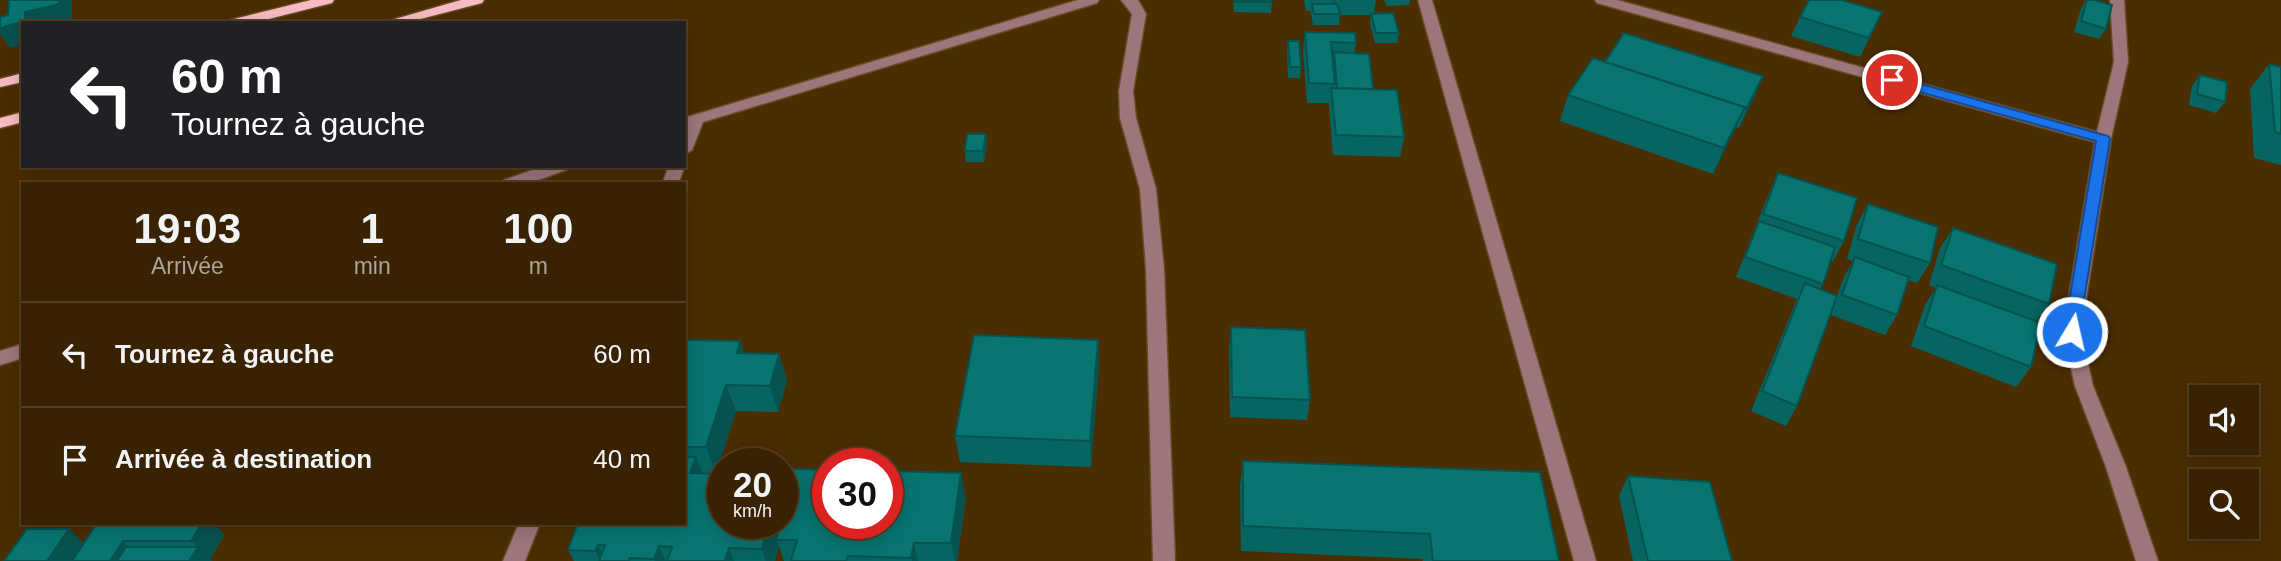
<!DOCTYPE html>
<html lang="fr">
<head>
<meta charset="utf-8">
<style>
  :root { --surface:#382202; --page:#3f2a0c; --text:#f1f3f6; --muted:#aba499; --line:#523f24 }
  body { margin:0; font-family:Helvetica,sans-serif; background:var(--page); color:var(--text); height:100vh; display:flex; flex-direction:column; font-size:26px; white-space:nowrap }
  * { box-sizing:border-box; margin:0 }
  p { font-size:23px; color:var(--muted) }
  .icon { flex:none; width:38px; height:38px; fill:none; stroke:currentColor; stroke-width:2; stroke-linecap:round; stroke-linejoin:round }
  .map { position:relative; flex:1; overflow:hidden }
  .side { position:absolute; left:21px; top:182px; width:665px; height:343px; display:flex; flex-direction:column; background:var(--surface); border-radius:0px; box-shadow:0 4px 18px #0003,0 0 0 2px var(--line) }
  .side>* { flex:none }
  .banner { position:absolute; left:21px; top:21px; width:665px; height:147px; border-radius:0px; box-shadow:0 4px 18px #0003,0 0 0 2px var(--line); background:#202124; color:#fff; overflow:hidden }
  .fabs { position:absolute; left:2189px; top:385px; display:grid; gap:14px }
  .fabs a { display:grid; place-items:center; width:70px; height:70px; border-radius:0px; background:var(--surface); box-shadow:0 4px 18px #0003,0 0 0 2px var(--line); font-size:35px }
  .speed { position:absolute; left:707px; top:448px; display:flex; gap:14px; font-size:35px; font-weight:700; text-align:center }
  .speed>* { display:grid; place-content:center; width:91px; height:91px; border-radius:50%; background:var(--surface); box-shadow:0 4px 18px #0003,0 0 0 2px var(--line); line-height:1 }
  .speed small { font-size:18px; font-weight:400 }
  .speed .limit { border:10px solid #d22; background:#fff; color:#111 }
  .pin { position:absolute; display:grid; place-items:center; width:60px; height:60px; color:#fff; margin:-30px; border:4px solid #fff; border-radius:50%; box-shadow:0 2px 7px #0007 }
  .me { position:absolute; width:77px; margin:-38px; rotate:9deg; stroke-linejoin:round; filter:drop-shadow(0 0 5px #0008) }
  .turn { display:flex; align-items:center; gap:24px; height:147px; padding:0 35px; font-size:32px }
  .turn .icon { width:91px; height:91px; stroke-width:2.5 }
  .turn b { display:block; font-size:49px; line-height:60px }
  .eta { display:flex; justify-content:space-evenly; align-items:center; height:119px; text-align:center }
  .eta b { font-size:42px; font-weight:700; line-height:49px }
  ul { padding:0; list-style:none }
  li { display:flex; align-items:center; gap:21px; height:105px; padding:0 35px; border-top:2px solid var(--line) }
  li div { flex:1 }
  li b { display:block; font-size:26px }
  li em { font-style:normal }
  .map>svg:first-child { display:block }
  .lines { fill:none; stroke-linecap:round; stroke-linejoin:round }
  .minor-casing { stroke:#674b24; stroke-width:3 }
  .major-casing { stroke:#674b24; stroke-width:3 }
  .minor { fill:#9c767b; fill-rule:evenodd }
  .major { fill:#f9bbc3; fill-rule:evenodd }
  .wall { fill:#076561 }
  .shaded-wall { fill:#06524f }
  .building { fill:#087571; stroke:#06524f; stroke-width:2 }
  .route { fill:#1a73e8; stroke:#114b97; stroke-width:2 }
</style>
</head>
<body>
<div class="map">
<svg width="2281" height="561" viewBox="0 0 2281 561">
  <rect width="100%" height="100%" fill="#4b2d02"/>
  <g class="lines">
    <defs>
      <path id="minor" d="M1078,0H1099L1097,3L703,122L692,150L684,155V118Z
        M1121,0H1138L1146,14L1133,91L1136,118L1156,189L1164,269L1175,561H1153L1146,269L1140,189L1120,118L1119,91L1132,14Z
        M1418,0H1432L1596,561H1574Z
        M1595,0H1617L2097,132L2114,62L2110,0H2124L2128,62L2111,139L2081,332L2093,386L2126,467L2158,561H2136L2106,467L2075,386L2063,332L2095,142L1597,3Z
        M684,165L685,166L678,184H662L669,166Z
        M544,166H568L566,170L527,184H502L504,180Z
        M23,344V358L0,365V351Z
        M519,523H540L525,561H503Z"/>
      <path id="major" d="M311,0H334L332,3L253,23H228L230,20Z
        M461,0H484L482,3L405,23H381Z
        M23,73V82L0,87V79Z
        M23,112V122L0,128V118Z"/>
    </defs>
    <use href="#minor" class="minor-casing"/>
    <use href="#major" class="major-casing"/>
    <use href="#minor" class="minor"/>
    <use href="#major" class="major"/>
  </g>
  <path class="wall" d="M1233,0H1272L1271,13L1234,12Z
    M1304,0H1334V4H1335V0H1376L1374,13L1399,33L1397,43H1375L1370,24L1371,15H1340L1339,25H1313L1311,14V11H1306Z
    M1384,0H1410L1409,5L1387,6Z
    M2086,0H2094L2106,29L2099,39L2074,32L2081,9Z
    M1882,12L1860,57L1791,36L1800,17Z
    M1305,32L1356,43L1354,53L1373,89L1404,137L1400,157L1333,155L1329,108V103H1307L1303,51Z
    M1288,41L1301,67L1300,78H1288L1287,51Z
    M1605,62L1763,76L1739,128L1736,127L1713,174L1560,121L1568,95Z
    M2269,64L2281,67V165L2254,158L2250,89Z
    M2200,75L2225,102L2216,113L2189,105L2192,86Z
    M986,134L987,144L984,162H966L965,151Z
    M1778,173L1844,241L1833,261L1830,260L1823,284L1820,289L1837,296L1844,277L1853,261L1847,259L1857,224L1868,204L1930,263L1917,283L1908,280L1897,315L1885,335L1831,315L1797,406L1786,426L1751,411L1797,299L1736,277L1769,193Z
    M1953,228L2049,304L2036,322L2031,367L2016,387L1911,346L1925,305L1936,288L1929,285L1940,248Z
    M1231,327L1310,400L1307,420L1230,417L1229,347Z
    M684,340L744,353L779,354L787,380L778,412L736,411L716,473H702L703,474L782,523V477L788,494L966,498L957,561H784L779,546L775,561H574L568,550L684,523Z
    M1098,340L1099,366L1091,467L960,462L955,436Z
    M1243,461L1559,561H1423V559L1241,551L1240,486Z
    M1628,476L1732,561H1633L1619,496Z
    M53,523H265L264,524L215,525L224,535L210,559L212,561H4L84,543L96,526H56Z"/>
  <path class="shaded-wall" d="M59,0H72V23H23V45L10,48L0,34V28L25,12Z
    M1763,76L1755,96L1739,128L1747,108Z
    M1745,107L1734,132L1713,174L1724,148Z
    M986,134L987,144L984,162L983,151Z
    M1098,340L1099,366L1091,467L1090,441Z
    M740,341L749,367L737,353Z
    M779,354L787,380L778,412L770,386Z
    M726,385L736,411L716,473L706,447Z
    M696,457L706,482L690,473Z
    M961,473L966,498L957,561H955L951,543Z
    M782,477L790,501L776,540L779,546L775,561H766L762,549L769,523H782Z
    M202,523H214L224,535L210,559L212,561H189L198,547L191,541Z
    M69,529L89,548L81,561H47Z
    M123,541L142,560V561H110Z
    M914,543L918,561H912L911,558Z
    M598,545L606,561H601L595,551Z
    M659,546L666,561H655L654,559Z
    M729,548L734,561H725Z"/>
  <path class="building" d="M9,0H59V4L25,12V21L0,28V17L8,15Z
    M1234,0H1272V2H1234Z
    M1809,0H1842L1882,12L1869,38L1800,17Z
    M2087,0H2094L2112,5L2106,29L2081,21Z
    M1312,4H1337L1340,14H1314Z
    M1393,13L1399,33H1376L1371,14Z
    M1305,32L1355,33L1356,43L1331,42L1335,84L1309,83Z
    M1624,33L1763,76L1747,108L1605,62Z
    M1288,41H1299L1301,67H1290Z
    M1334,52L1369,54L1373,89L1337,88Z
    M1593,58L1745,107L1724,148L1568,95Z
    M2269,64L2281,67V134L2275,132Z
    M2200,75L2227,82L2225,102L2197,94Z
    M1331,88L1397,90L1404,137L1336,135Z
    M967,134H986L983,151H965Z
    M1778,173L1857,198L1844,241L1763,214Z
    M1868,204L1938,227L1930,263L1858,239Z
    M1759,221L1835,247L1823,284L1745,257Z
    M1953,228L2057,264L2049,304L1941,265Z
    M1855,257L1909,277L1897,315L1842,295Z
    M1805,283L1837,296L1797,406L1762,391Z
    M1937,285L2041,323L2031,367L1924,326Z
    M1231,327L1305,330L1310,400L1232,397Z
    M974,335L1098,340L1090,441L955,436Z
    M684,340L740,341L737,353L779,354L770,386L726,385L706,447H684Z
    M684,457H696L690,473L723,474V523H769L762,549L729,548L725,561H667L672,547L659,546L654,559L630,558L629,561H599L605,545H598L595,551L568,550L578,523H684Z
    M1243,461L1540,472L1559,561H1433L1430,534L1243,526Z
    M794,469L828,470V523H887V471L961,473L951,543H914L911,558L848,556L846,561H791L797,540H776L781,523H782V517Z
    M1628,476L1710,482L1732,561H1648Z
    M97,523H202L191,541H123L110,561H72Z
    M27,529H69L47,561H4Z
    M126,547H198L189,561H117Z"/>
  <path class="route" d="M1892,76L2108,136L2110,139L2078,337L2072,338L2064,332L2096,141L1887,83L1885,80Z"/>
</svg>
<div class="fabs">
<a><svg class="icon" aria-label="sound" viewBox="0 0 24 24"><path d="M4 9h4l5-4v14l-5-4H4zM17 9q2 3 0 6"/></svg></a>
<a><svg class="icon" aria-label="search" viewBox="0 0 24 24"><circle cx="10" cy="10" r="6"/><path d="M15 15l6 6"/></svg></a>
</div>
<div class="speed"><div>20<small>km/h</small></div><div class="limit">30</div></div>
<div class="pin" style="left:1892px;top:80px;background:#d93025"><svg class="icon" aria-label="arrive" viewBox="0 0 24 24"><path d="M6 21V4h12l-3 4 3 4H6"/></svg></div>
<svg class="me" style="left:2072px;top:332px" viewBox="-20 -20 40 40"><circle r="17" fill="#1a73e8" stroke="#fff" stroke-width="3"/><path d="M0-11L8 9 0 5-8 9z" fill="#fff"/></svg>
<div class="banner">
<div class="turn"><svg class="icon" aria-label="left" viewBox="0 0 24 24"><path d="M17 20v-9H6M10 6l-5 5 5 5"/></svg><div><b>60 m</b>Tournez à gauche</div></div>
</div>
<section class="side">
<div class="eta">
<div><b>19:03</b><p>Arrivée</p></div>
<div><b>1</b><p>min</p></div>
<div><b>100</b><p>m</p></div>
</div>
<ul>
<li><svg class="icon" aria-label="left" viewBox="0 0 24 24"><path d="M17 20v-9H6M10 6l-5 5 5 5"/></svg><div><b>Tournez à gauche</b></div><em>60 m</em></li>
<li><svg class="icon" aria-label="arrive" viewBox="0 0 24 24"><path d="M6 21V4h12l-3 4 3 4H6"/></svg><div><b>Arrivée à destination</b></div><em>40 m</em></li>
</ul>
</section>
</div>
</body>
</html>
